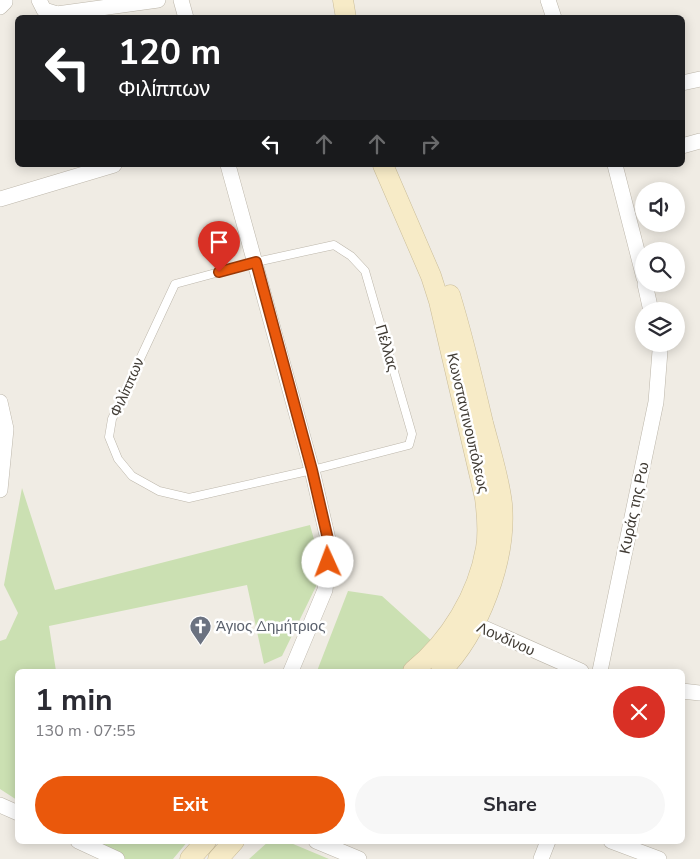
<!DOCTYPE html>
<html lang="en">
<head>
<meta charset="utf-8">
<style>
  :root { --surface:#fff; --page:#f7f7f7; --text:#2b2b33; --muted:#7c7c81; --accent:#ea580c }
  body { margin:0; font-family:"Nunito Sans",sans-serif; background:var(--page); color:var(--text); height:100vh; display:flex; flex-direction:column; font-size:19px; white-space:nowrap }
  * { box-sizing:border-box; margin:0 }
  p { font-size:16px; color:var(--muted) }
  .icon { flex:none; width:28px; height:28px; fill:none; stroke:currentColor; stroke-width:2; stroke-linecap:round; stroke-linejoin:round }
  .map { position:relative; flex:1; overflow:hidden }
  .panel { position:absolute; left:15px; top:669px; width:670px; height:175px; display:flex; flex-direction:column; background:var(--surface); border-radius:8px; box-shadow:0 2px 12px #0003 }
  .panel>* { flex:none }
  .hud { position:absolute; left:15px; top:15px; width:670px; height:152px; border-radius:8px; box-shadow:0 2px 12px #0003; background:#202124; color:#fff; overflow:hidden }
  .tools { position:absolute; left:635px; top:182px; display:grid; gap:10px }
  .tools a { display:grid; place-items:center; width:50px; height:50px; border-radius:50%; background:var(--surface); box-shadow:0 2px 12px #0003; font-size:25px }
  .pin { position:absolute; display:grid; place-items:center; width:42px; height:42px; color:#fff; margin:-51px -21px; border-radius:50% 50% 50% 0; rotate:-45deg; box-shadow:0 0 5px #0007 }
  .pin .icon { rotate:45deg }
  .me { position:absolute; width:55px; margin:-28px; rotate:358deg; stroke-linejoin:round; filter:drop-shadow(0 0 4px #0008) }
  .turn { display:flex; align-items:center; gap:18px; height:105px; padding:0 20px; font-size:22px }
  .turn .icon { width:65px; height:65px; stroke-width:2.5 }
  .turn b { display:block; font-size:35px; line-height:42px }
  .lanes { display:flex; align-items:center; height:48px; padding:0 20px; background:#0003; justify-content:center; gap:25px; direction:ltr }
  .lanes .off { opacity:.35 }
  .round { display:grid; place-items:center; flex:none; width:52px; height:52px; border-radius:26px; background:var(--page) }
  .summary { display:flex; align-items:center; justify-content:space-between; height:85px; padding:0 20px }
  h1 { font-size:30px; font-weight:700; line-height:38px }
  .cta { display:flex; gap:10px; margin-top:auto; padding:10px 20px }
  .cta a { flex:1; height:58px; border-radius:30px; background:var(--accent); color:#fff; font-size:20px; font-weight:700; line-height:58px; text-align:center }
  .cta a+a { background:var(--page); color:var(--text) }
  .map>svg:first-child { display:block }
  .green { fill:#cbe0b2 }
  .lines { fill:none; stroke-linecap:round; stroke-linejoin:round }
  .service-casing { stroke:#bdb7ab; stroke-width:9 }
  .minor-casing { stroke:#bdb7ab; stroke-width:16 }
  .secondary-casing { stroke:#cabd99; stroke-width:21 }
  .service { stroke:#fff; stroke-width:8 }
  .minor { stroke:#fff; stroke-width:15 }
  .secondary { stroke:#f7ebc7; stroke-width:20 }
  .route-casing { stroke:#983908; stroke-width:12 }
  .route { stroke:#ea580c; stroke-width:9 }
  .labels { text-anchor:middle; stroke-width:5; stroke-linejoin:round; paint-order:stroke }
  .street-label { font-size:15px; fill:#413c35; stroke:#fff }
  .worship-label { font-size:15px; fill:#5b616d; stroke:#fff; text-anchor:start }
</style>
</head>
<body>
<div class="map">
<svg width="700" height="859" viewBox="0 0 700 859">
  <rect width="100%" height="100%" fill="#f0ece4"/>
  <path class="green" d="M22,488L55,590L310,525L323,572L282,656L264,664L247,585L49,626L56,671H18L17,800L0,789V641L6,639L18,613L4,585Z
    M348,591L382,596L434,643L402,671H317Z
    M84,841H188L173,859H113Z
    M269,841H286L329,859H249Z"/>
  <g class="lines">
    <defs>
      <path id="service" d="M334,245L351,256L365,271L412,434L409,445L312,470L189,498L159,491L132,476L118,459L109,437L112,419L175,284L256,262Z"/>
      <path id="minor" d="M39,0L44,10L57,14L158,0
        M181,0L186,18
        M548,0L554,18
        M0,7L5,2V0
        M682,83L700,79
        M682,146L700,141
        M228,165L312,470L330,548L325,590L291,671
        M615,165L644,278
        M0,199L114,165
        M645,284L651,311
        M0,402L6,429L0,490
        M466,620L581,671
        M600,671L656,402L660,351L659,344
        M682,691L700,693
        M0,805L18,813
        M78,841L117,859
        M316,841L359,859
        M611,841L659,859
        M541,859L548,841"/>
      <path id="secondary" d="M343,0L346,18
        M383,165L431,276L439,301L485,498C487,514 489,531 486,548C478,595 450,641 413,671
        M441,671C479,633 507,559 502,504C499,477 490,450 483,423C473,380 463,337 450,295
        M190,859L206,841
        M218,859L234,841"/>
    </defs>
    <use href="#service" class="service-casing"/>
    <use href="#minor" class="minor-casing"/>
    <use href="#secondary" class="secondary-casing"/>
    <use href="#service" class="service"/>
    <use href="#minor" class="minor"/>
    <use href="#secondary" class="secondary"/>
  </g>
  <g class="lines">
    <defs>
      <path id="route" d="M219,272L256,262L312,470L330,548L328,562"/>
    </defs>
    <use href="#route" class="route-casing"/>
    <use href="#route" class="route"/>
  </g>
  <defs>
    <symbol id="church-pin" viewBox="-11 -11 22 30"><path d="M0 17L-7.5 6A9.5 9.5 0 1 1 7.5 6Z" fill="#6b7280" stroke="#fff"/><path d="M-1.2-6h2.4v3.5h3.3v2.4h-3.3V6h-2.4V-.1h-3.3v-2.4h3.3Z" fill="#fff"/></symbol>
  </defs>
  <g fill-rule="evenodd">
    <use href="#church-pin" x="188" y="614" width="25" height="34"/>
  </g>
  <g class="labels">
    <g class="street-label">
      <text transform="translate(387 348) rotate(74)" y="5">Πέλλας</text>
      <text transform="translate(127 387) rotate(-66)" y="5">Φιλίππων</text>
      <text transform="translate(468 423) rotate(77)" y="5">Κωνσταντινουπόλεως</text>
      <text transform="translate(634 508) rotate(-78)" y="5">Κυράς της Ρω</text>
      <text transform="translate(506 639) rotate(24)" y="5">Λονδίνου</text>
    </g>
    <g class="worship-label">
      <text x="216" y="631">Άγιος Δημήτριος</text>
    </g>
  </g>
</svg>
<div class="tools">
<a><svg class="icon" aria-label="sound" viewBox="0 0 24 24"><path d="M4 9h4l5-4v14l-5-4H4zM17 9q2 3 0 6"/></svg></a>
<a><svg class="icon" aria-label="search" viewBox="0 0 24 24"><circle cx="10" cy="10" r="6"/><path d="M15 15l6 6"/></svg></a>
<a><svg class="icon" aria-label="layers" viewBox="0 0 24 24"><path d="M12 4l9 5-9 5-9-5zM3 14l9 5 9-5"/></svg></a>
</div>
<div class="pin" style="left:219px;top:272px;background:#d93025"><svg class="icon" aria-label="arrive" viewBox="0 0 24 24"><path d="M6 21V4h12l-3 4 3 4H6"/></svg></div>
<svg class="me" style="left:328px;top:562px" viewBox="-20 -20 40 40"><circle r="19" fill="#fff"/><path d="M0-13L10 11 0 6-10 11z" fill="#ea580c"/></svg>
<div class="hud">
<div class="turn"><svg class="icon" aria-label="left" viewBox="0 0 24 24"><path d="M17 20v-9H6M10 6l-5 5 5 5"/></svg><div><b>120 m</b>Φιλίππων</div></div>
<div class="lanes"><svg class="icon" aria-label="left" viewBox="0 0 24 24"><path d="M17 20v-9H6M10 6l-5 5 5 5"/></svg><svg class="icon off" aria-label="ahead" viewBox="0 0 24 24"><path d="M12 20V5M6 11l6-6 6 6"/></svg><svg class="icon off" aria-label="ahead" viewBox="0 0 24 24"><path d="M12 20V5M6 11l6-6 6 6"/></svg><svg class="icon off" aria-label="right" viewBox="0 0 24 24"><path d="M7 20v-9h11M14 6l5 5-5 5"/></svg></div>
</div>
<section class="panel">
<div class="summary"><div><h1>1 min</h1><p>130 m · 07:55</p></div><a class="round" style="background:#d93025;color:#fff"><svg class="icon" aria-label="close" viewBox="0 0 24 24"><path d="M6 6l12 12M18 6L6 18"/></svg></a></div>
<div class="cta"><a>Exit</a><a>Share</a></div>
</section>
</div>
</body>
</html>
